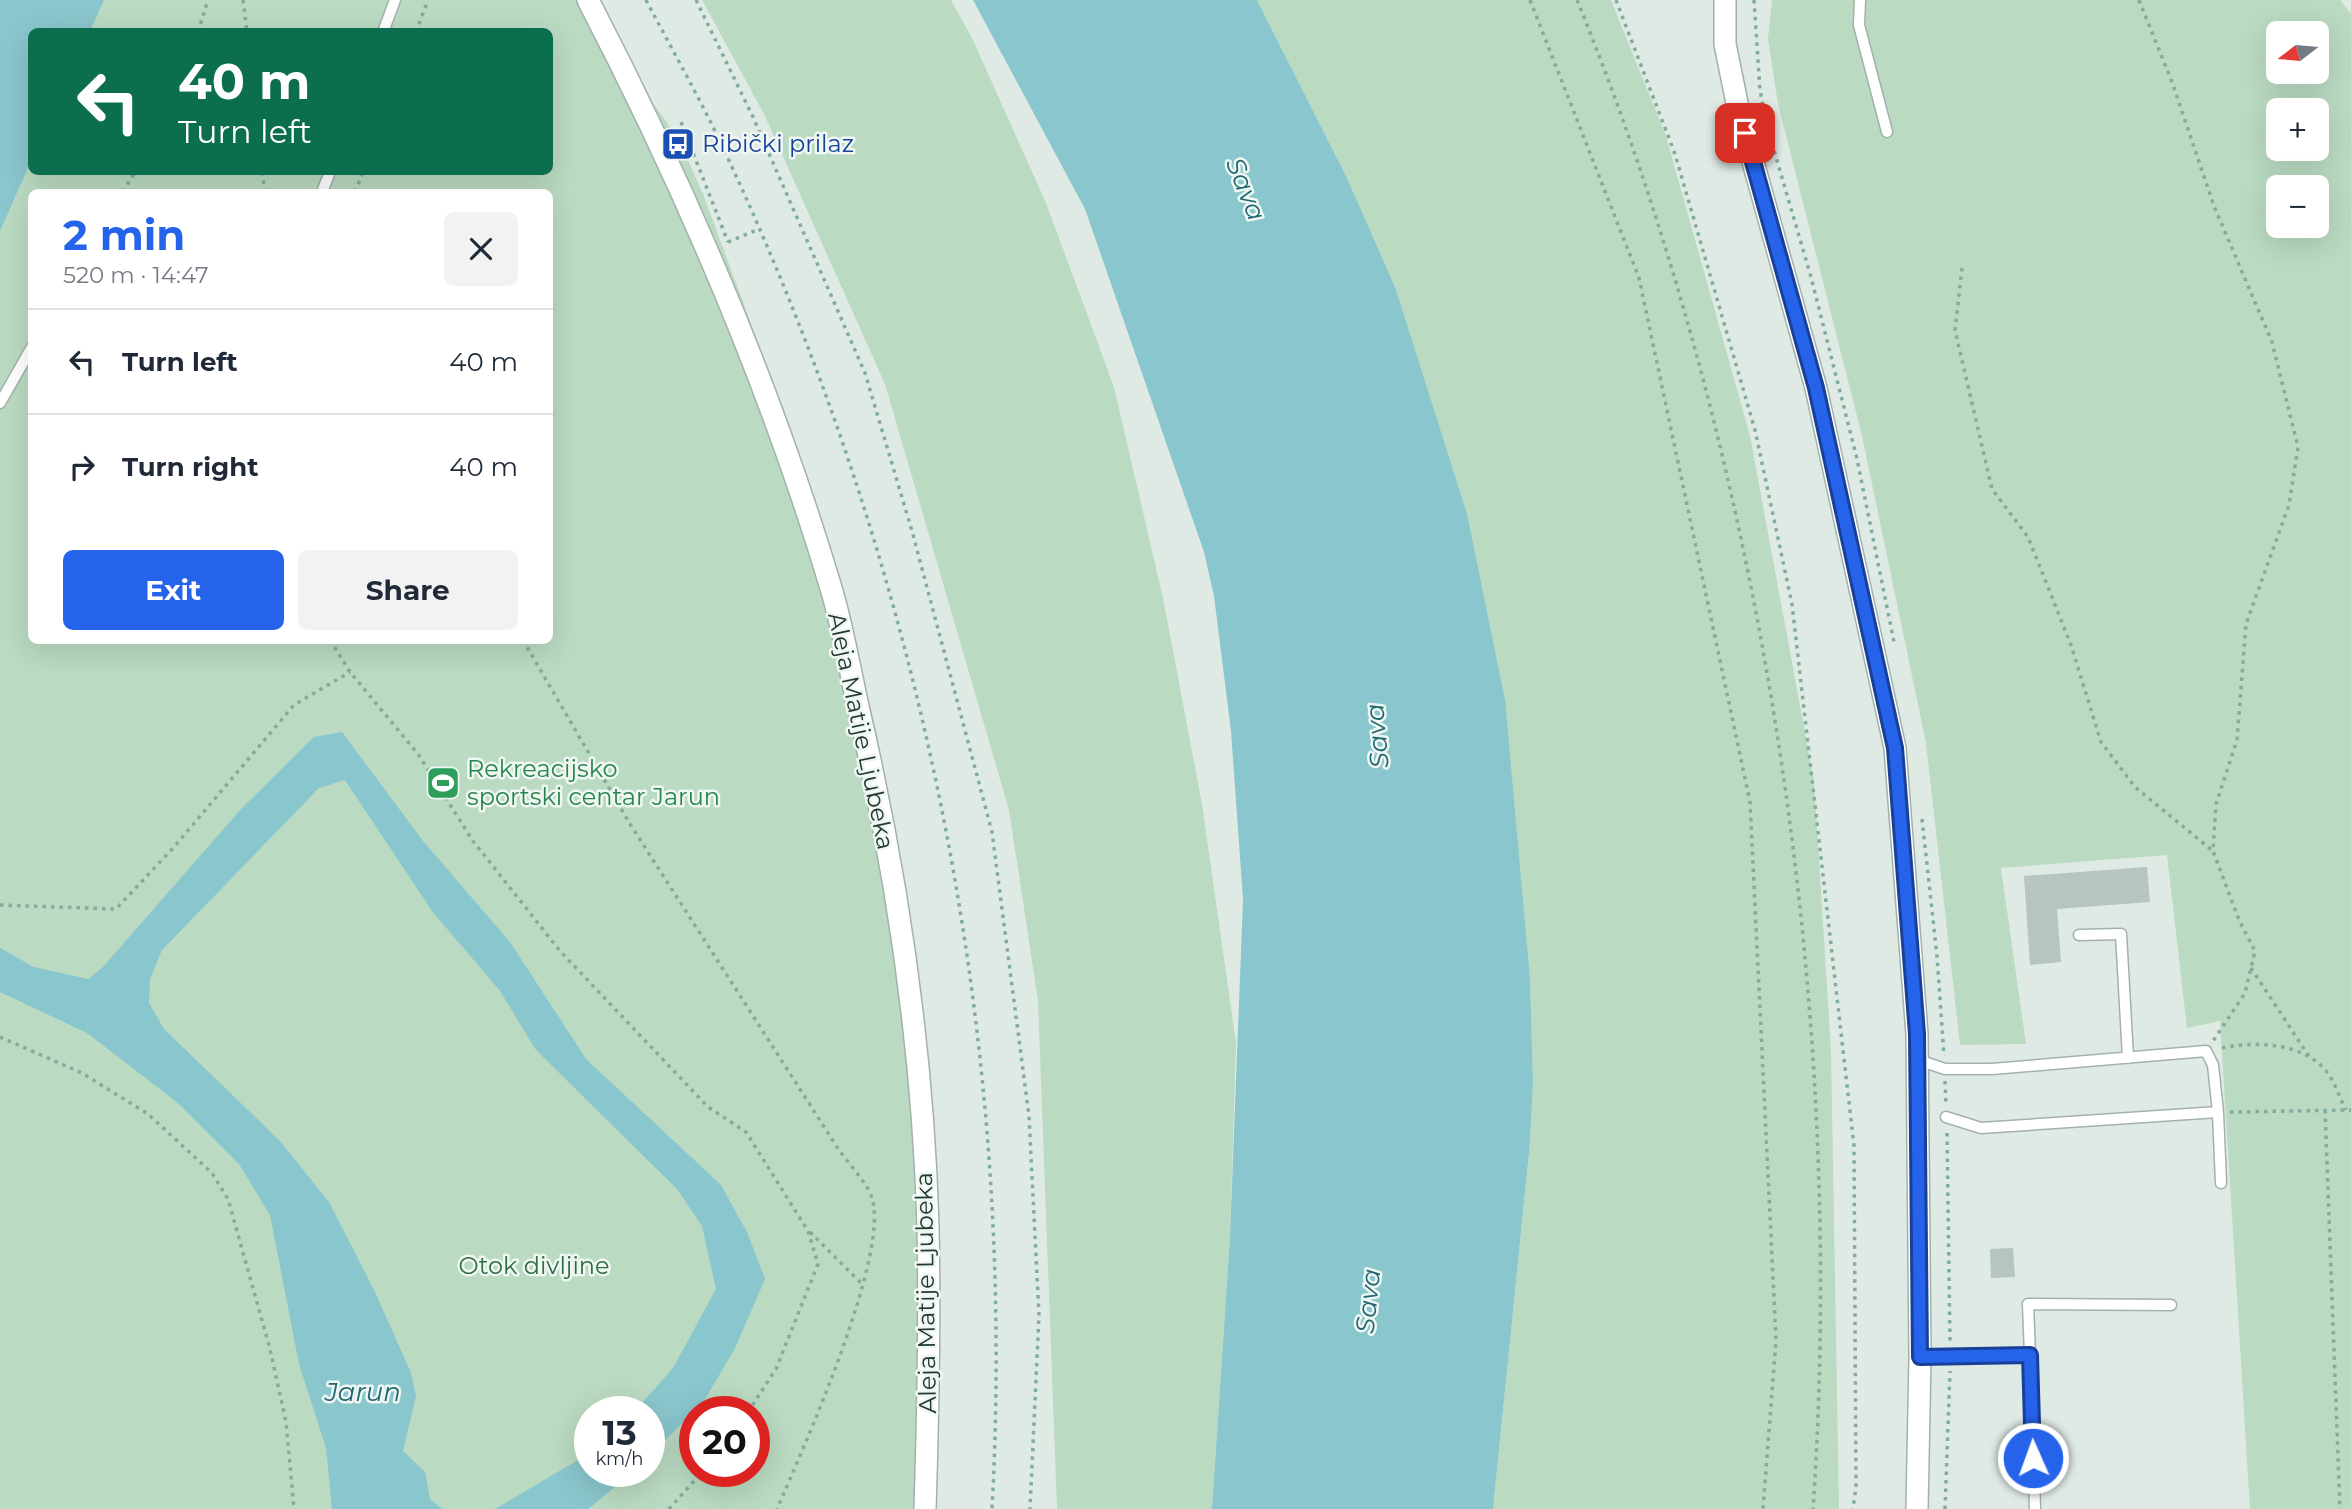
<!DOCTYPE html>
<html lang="en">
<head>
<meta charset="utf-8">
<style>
  :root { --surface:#fff; --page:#f2f2f3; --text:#1f2937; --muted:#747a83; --line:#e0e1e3; --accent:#2563eb }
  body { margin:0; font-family:Montserrat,sans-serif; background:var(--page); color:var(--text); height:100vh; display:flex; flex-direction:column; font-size:26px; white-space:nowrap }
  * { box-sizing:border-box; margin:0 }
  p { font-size:23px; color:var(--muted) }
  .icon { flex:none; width:38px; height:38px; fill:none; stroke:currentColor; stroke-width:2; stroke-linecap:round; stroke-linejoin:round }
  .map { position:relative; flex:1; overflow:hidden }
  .panel { position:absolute; left:28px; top:189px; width:525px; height:455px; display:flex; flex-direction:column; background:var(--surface); border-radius:10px; box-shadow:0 7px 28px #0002 }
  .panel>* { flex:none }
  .hud { position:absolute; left:28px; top:28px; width:525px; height:147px; border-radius:10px; box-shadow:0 7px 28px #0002; background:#0b6e4f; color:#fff; overflow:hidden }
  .needle { width:46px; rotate:254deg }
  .buttons { position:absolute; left:2266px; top:21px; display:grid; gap:14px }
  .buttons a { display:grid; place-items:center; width:63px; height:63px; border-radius:10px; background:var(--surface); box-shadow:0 7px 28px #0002; font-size:35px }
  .speed { position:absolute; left:574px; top:1396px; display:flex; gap:14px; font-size:35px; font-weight:700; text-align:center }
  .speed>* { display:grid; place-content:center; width:91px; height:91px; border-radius:50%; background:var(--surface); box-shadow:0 7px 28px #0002; line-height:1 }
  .speed small { font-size:18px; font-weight:400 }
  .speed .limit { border:10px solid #d22; background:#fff; color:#111 }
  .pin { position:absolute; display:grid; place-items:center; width:60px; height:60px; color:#fff; margin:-30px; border-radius:14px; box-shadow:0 4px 10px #0006 }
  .me { position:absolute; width:77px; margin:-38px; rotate:358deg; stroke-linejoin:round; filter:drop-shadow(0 0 5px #0008) }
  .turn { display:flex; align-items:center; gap:24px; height:147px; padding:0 35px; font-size:32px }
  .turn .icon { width:91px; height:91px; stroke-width:2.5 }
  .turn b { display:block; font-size:49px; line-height:60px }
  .round { display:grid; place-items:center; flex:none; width:74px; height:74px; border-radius:10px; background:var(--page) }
  .headline { display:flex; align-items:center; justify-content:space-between; height:119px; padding:0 35px }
  h1 { font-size:42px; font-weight:700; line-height:52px; color:var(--accent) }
  .cta { display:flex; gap:14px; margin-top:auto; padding:14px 35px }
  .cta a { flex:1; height:80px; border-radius:10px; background:var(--accent); color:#fff; font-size:28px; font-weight:700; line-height:80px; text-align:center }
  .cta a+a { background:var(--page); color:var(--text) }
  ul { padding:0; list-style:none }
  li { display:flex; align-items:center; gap:21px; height:105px; padding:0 35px; border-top:2px solid var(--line) }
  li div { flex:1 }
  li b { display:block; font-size:26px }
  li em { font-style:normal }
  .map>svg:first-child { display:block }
  .green { fill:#badac1; fill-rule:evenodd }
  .water { fill:#8ac6cd }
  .building { fill:#b6c5be }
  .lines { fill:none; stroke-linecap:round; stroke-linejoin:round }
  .lane-casing { stroke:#a3b1ac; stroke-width:13 }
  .street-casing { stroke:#a3b1ac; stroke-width:24 }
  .path { stroke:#82ac9d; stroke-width:3.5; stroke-dasharray:3.5 5; stroke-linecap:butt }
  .lane { stroke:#fff; stroke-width:10 }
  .street { stroke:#fff; stroke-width:21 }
  .route-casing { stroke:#184099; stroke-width:18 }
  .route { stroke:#2563eb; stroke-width:12 }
  .labels { text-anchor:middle; stroke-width:5; stroke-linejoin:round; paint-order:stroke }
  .transit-label { font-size:24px; fill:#164399; stroke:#f0f7f3; text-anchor:start }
  .street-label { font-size:24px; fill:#223932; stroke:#f0f7f3 }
  .leisure-label { font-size:24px; fill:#27864d; stroke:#f0f7f3; text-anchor:start }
  .park-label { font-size:24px; fill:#2e6e44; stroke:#f0f7f3 }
  .water-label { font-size:26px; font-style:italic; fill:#1f6872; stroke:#f0f7f3 }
</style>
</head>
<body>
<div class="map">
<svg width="2351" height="1509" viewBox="0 0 2351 1509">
  <rect width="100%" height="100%" fill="#e0eae5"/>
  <path class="green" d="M0,0H600L653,103L678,138L703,194L797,447L835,568L877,734L912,928L925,1038L938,1324L935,1509H0ZM32,32H550V172H32ZM32,192H550V640H32ZM590,1412H649V1472H590ZM695,1412H754V1472H695Z
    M702,0H951L972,38L1046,203L1114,387L1163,598L1202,804L1236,1043L1230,1236L1212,1509H1057L1038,1000L1009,810L885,384L764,114Z
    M1257,0H1611L1666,136L1750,436L1814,781L1831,1050L1839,1509H1493L1530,1143L1533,1081L1530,979L1395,287L1347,178Z
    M1772,0H2340L2351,14V1509H2250L2220,1021L2187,1028L2167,855L2001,868L2026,1044L1960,1045L1926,743L1862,436L1778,104L1768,39ZM2278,33H2317V72H2278ZM2278,110H2317V149H2278ZM2278,187H2317V226H2278Z"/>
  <path class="water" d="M0,0H104L90,31L32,32L31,161L0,231Z
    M973,0H1257L1347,178L1395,287L1467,514L1505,700L1530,979L1533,1081L1530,1143L1493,1509H1212L1230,1236L1243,899L1231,731L1214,596L1204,552L1085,209Z
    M342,732L423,841L510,942L586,1059L721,1185L747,1232L765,1279L735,1348L703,1403L649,1456V1412H634L673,1368L716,1289L702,1226L677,1189L536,1050L500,991L432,911L345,780L319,788L162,950L150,979L149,1003L164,1029L280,1141L329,1202L375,1292L411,1373L416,1396L403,1451L425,1472L430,1499L442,1509H332L326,1448L299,1364L270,1215L239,1164L178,1103L87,1033L0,992V948L34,967L88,979L103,967L241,809L314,737Z
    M590,1453V1472H633L588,1509H495Z"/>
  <path class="building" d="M2147,867L2150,902L2057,909L2061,962L2030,965L2024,876Z
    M2013,1248L2015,1277L1991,1278L1990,1249Z"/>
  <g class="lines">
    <defs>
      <path id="lane" d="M1860,0L1859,25L1887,132
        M383,32L395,0
        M322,192L330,172
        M0,403L32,347
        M2079,935L2121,934L2128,1058
        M1915,1059L1945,1069H1992L2206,1051L2213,1065L2218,1112L1981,1128L1946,1117
        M2218,1112L2221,1183
        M2030,1355L2028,1304L2171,1305
        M1920,1357L2030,1355L2035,1509"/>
      <path id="street" d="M588,0C686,189 770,384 831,588C843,628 850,671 859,711C898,879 923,1053 928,1226C930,1320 928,1415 925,1509
        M1725,0V44L1738,108L1816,388L1895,748L1917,1034L1920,1357L1917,1509"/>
    </defs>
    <use href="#lane" class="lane-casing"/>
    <use href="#street" class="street-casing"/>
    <path class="path" d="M243,0L247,32
      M646,0C669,44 694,88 716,133C921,563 1018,1033 992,1509
      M696,0L753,117L865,373L912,531L992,832L1029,1116L1039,1315L1030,1509
      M1530,0L1639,278L1750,802L1776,1340L1763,1509
      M1577,0C1765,460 1847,1014 1813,1509
      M1616,0L1675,154L1755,430L1792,604L1854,1146L1856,1486L1853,1509
      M1754,0L1760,90L1766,123L1811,277L1857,459L1894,642
      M2139,0L2172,82L2214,206L2272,342L2298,447L2289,505L2246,624L2237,740L2216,804L2213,851L2239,920L2255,951L2245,993L2213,1041
      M198,32L208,0
      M416,32L428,0
      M681,122L728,242
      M262,172L265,192
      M123,192L135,172
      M355,192L363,172
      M728,242L759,229
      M1962,268L1955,330L1992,489L2028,537L2071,645L2101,742L2135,787L2213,851
      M330,640L350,672L418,754L473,841L560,951L708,1107L746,1132L808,1231L818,1264L776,1369L748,1412
      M523,640L630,824L837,1147C847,1162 864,1179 871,1195C893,1250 802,1451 777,1509
      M1922,819L1937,956L1944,1056
      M0,905L116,909L174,847L294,705L350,672
      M2251,968L2310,1058
      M0,1037L82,1073L148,1114L212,1173L228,1199L270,1349L286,1422L294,1509
      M2222,1048C2255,1041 2307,1042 2329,1075C2336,1085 2340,1099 2346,1110
      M1945,1081L1946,1105
      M2325,1110L2340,1509
      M2230,1112L2351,1110
      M1947,1133L1950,1343
      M810,1232L862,1284
      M669,1509L702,1472
      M1945,1509L1950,1371"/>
    <use href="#lane" class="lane"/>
    <use href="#street" class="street"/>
  </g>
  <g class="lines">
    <defs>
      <path id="route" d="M1745,133L1816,388L1895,748L1917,1034L1920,1357L2030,1355L2033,1458"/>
    </defs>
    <use href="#route" class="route-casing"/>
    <use href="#route" class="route"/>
  </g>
  <defs>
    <symbol id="bus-square" viewBox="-11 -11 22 22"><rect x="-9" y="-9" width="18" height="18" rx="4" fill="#1a4fb4" stroke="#f0f7f3"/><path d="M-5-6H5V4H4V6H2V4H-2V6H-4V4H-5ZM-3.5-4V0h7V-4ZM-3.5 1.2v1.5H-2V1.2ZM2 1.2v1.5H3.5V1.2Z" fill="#fff"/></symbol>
    <symbol id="stadium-square" viewBox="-11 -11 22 22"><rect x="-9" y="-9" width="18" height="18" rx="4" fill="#2e9e5b" stroke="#f0f7f3"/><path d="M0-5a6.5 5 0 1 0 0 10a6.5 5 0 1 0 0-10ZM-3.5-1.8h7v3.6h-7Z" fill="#fff"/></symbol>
  </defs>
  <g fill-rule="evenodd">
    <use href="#bus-square" x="659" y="125" width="38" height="38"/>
    <use href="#stadium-square" x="424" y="764" width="38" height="38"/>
  </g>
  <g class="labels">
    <g class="transit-label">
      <text x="702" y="152">Ribički prilaz</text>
    </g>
    <g class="street-label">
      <text transform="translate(861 731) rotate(78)" y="8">Aleja Matije Ljubeka</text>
      <text transform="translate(926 1293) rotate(-91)" y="8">Aleja Matije Ljubeka</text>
    </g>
    <g class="leisure-label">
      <text x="467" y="777">Rekreacijsko<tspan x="467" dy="28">sportski centar Jarun</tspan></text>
    </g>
    <g class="park-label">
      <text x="534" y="1274">Otok divljine</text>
    </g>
    <g class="water-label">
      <text transform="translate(1246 189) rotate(68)" y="9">Sava</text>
      <text transform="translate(1377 736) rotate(-95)" y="9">Sava</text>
      <text transform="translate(1368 1301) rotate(-84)" y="9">Sava</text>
      <text x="363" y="1401">Jarun</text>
    </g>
  </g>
</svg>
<div class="buttons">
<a><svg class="needle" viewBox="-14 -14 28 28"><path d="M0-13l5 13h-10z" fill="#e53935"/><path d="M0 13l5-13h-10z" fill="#747a83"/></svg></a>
<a>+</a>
<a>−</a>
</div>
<div class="speed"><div>13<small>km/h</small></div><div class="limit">20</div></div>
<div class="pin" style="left:1745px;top:133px;background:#d93025"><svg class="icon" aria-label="arrive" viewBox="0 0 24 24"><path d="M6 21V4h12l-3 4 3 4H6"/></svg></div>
<svg class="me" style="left:2033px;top:1458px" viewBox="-20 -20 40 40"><circle r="17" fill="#2563eb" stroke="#fff" stroke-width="3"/><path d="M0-11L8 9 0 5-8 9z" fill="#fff"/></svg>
<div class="hud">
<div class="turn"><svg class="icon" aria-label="left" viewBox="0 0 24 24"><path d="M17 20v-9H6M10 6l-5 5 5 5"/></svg><div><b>40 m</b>Turn left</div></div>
</div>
<section class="panel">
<div class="headline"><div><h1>2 min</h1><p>520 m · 14:47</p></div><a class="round"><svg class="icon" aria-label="close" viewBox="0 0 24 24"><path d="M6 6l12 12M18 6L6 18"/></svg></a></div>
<ul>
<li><svg class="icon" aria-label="left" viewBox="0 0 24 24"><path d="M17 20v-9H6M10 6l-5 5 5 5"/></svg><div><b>Turn left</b></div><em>40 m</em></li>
<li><svg class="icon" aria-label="right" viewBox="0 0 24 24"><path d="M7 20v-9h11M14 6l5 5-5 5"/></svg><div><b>Turn right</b></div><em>40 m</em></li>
</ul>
<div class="cta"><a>Exit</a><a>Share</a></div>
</section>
</div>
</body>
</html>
